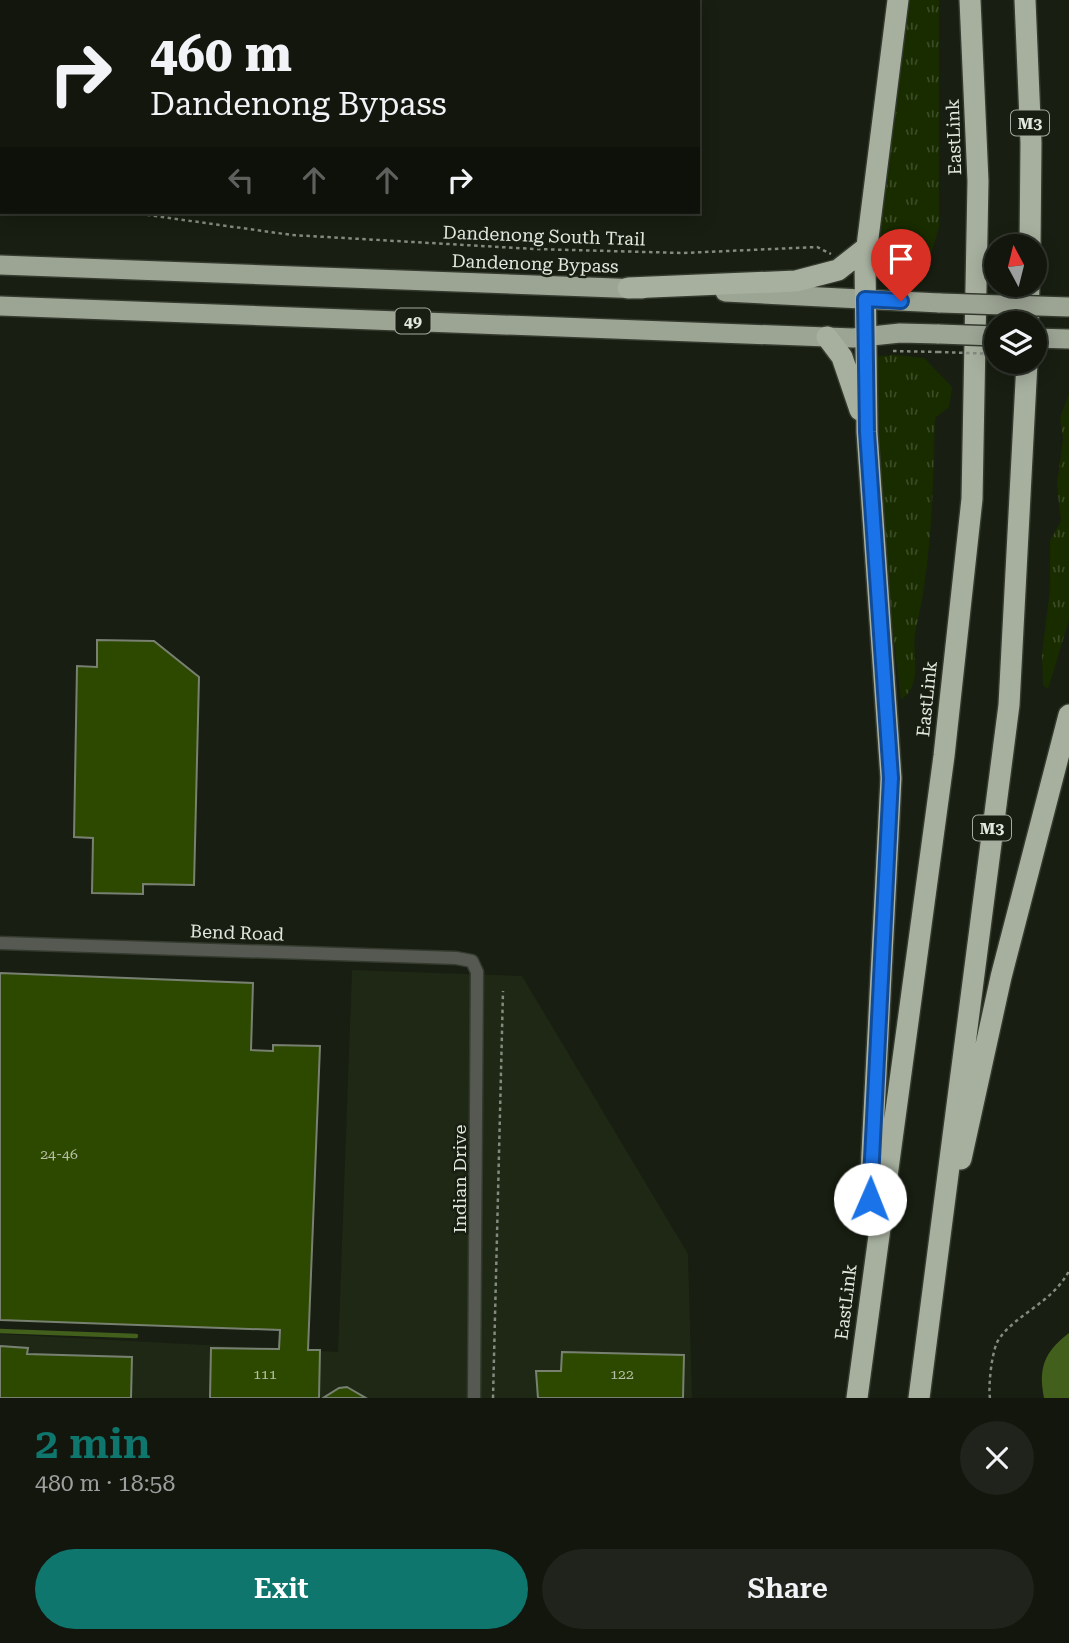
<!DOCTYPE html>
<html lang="en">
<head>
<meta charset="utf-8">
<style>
  :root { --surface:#12160d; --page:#1f231b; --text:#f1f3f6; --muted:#9c9f9d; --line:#31352e; --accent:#0f766e }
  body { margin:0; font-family:"Roboto Serif",serif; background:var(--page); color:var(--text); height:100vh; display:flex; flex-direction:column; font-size:26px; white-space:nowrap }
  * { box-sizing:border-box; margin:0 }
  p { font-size:23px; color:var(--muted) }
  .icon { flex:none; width:38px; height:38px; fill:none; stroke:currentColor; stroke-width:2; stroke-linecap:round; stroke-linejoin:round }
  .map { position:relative; height:1398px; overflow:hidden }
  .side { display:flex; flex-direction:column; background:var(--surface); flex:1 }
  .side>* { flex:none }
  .hud { position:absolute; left:0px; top:0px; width:700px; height:214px; box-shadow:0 4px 18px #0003,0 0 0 2px var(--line); background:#12160d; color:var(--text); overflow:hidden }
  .needle { width:46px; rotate:353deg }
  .fabs { position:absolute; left:984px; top:234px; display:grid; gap:14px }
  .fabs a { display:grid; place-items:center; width:63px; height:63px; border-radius:50%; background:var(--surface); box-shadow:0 4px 18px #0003,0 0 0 2px var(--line); font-size:35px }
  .pin { position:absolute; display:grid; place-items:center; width:60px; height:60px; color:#fff; margin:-72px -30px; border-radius:50% 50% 50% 0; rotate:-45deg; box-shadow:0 0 7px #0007 }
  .pin .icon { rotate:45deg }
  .me { position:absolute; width:77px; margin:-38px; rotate:1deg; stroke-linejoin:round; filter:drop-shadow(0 0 5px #0008) }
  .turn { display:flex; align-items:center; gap:24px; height:147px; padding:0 35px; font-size:32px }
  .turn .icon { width:91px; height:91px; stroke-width:2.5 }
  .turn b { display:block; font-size:49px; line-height:60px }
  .lanes { display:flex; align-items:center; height:66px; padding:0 35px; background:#0003; justify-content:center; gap:35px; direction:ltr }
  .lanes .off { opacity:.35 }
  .round { display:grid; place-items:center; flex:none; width:74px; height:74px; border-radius:37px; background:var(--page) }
  .head { display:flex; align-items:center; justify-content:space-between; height:119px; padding:0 35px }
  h1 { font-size:42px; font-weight:600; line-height:52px; color:var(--accent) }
  .action { display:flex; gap:14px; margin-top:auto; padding:14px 35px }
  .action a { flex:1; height:80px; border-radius:42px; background:var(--accent); color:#fff; font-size:28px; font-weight:600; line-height:80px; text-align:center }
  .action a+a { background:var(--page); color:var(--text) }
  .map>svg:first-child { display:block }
  .built { fill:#1e2815 }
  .grass { fill:url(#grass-tufts) }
  .water { fill:#425f1b }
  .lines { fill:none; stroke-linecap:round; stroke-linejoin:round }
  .stream { stroke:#425f1b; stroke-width:4.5 }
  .building { fill:#2d4900; stroke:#788171; stroke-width:2 }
  .service-casing { stroke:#343a2e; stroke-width:9 }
  .minor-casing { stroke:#343a2e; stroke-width:15 }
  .trunk-casing { stroke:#343a2e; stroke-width:22 }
  .motorway-casing { stroke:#343a2e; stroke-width:24 }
  .path { stroke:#848a7f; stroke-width:2.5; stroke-dasharray:3.5 3.5; stroke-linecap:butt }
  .service { stroke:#565952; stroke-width:6 }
  .minor { stroke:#565952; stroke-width:12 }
  .trunk { stroke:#9ca494; stroke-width:19 }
  .motorway { stroke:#a7b09f; stroke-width:21 }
  .trunk-bridge-casing { stroke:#343a2e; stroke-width:22; stroke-linecap:butt }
  .path-bridge { stroke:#848a7f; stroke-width:2.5; stroke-dasharray:3.5 3.5; stroke-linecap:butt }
  .trunk-bridge { stroke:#9ca494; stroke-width:19 }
  .route-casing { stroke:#114b97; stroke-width:18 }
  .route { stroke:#1a73e8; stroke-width:12 }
  .labels { text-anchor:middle; stroke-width:5; stroke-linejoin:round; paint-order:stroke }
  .number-label { font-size:14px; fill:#b6c0a7 }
  .shield { fill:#181e11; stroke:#a6aba1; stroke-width:2 }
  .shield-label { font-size:16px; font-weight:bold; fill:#e3e8df }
  .street-label { font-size:18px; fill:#e3e8df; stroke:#181e11 }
</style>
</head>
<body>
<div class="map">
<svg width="1069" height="1398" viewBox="0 0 1069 1398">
  <defs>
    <pattern id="grass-tufts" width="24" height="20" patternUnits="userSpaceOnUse" patternTransform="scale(1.75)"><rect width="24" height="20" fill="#192c00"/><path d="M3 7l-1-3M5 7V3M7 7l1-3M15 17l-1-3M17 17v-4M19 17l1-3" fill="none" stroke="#3a4b25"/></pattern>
  </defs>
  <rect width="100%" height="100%" fill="#181e11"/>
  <path class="built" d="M0,0H567L2,2V98Z
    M352,970L522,976L688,1254L692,1398H0V1334L338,1352Z"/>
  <path class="grass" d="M908,0H939V227L922,283L900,281L876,270L873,262Z
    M896,355L924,358L952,387L949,407L935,418C933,489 932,560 916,629C910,653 925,682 901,700L875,479L880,455L873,362L880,356Z
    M1069,394V620L1048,689L1043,685L1042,654L1050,590V541L1061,521L1057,485L1063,439L1060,418Z"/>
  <path class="water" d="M1069,1333V1398H1044C1038,1368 1044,1352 1069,1333Z"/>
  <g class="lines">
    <path class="stream" d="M0,1331L136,1336"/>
  </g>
  <path class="building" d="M97,640L154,641L199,677L194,885L143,884V894L92,893L93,838L74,837L77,666L97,667Z
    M0,973L253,983L251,1050L273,1051V1045L320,1046L308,1350H320L319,1398H210L211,1348L279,1349L280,1330L0,1320Z
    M0,1346L28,1348L27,1354L132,1357L131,1398H0Z
    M562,1352L684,1355L683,1398H538L536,1371H561Z
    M347,1387L366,1398H323L339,1388Z"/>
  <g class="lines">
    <defs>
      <path id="service" d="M205,2V0"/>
      <path id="minor" d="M85,2V0
        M0,105H2
        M0,943L456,958L472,961L477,972L474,1398"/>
      <path id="trunk" d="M0,265L642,289
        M725,292L940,303
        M0,306L853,338L900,333L939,334
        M1034,338L1069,339"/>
      <path id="motorway" d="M1025,0L1031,143L1030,247
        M628,288L796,281L838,270L866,248
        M1028,324L1029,285
        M827,337L842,357L860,410
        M961,1159L1001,977L1069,715
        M869,1212L891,778L867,432L865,262L898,0
        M857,1398L944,756L972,499L978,181L970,0
        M919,1398L1009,705L1027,362"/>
    </defs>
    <use href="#service" class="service-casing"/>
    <use href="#minor" class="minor-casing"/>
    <use href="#trunk" class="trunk-casing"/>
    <use href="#motorway" class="motorway-casing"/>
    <path class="path" d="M0,195H2
      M126,212L292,235L534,249L683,253L817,247L831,254
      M893,351L938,352
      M493,1398L503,991
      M990,1398C988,1386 992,1348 999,1339C1016,1314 1052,1303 1069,1271"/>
    <use href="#service" class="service"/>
    <use href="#minor" class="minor"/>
    <use href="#trunk" class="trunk"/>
    <use href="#motorway" class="motorway"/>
    <defs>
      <path id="trunk-bridge" d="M940,303L1069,307
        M939,334L996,336"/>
    </defs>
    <use href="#trunk-bridge" class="trunk-bridge-casing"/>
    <path class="path-bridge" d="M938,352L996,354"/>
    <use href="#trunk-bridge" class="trunk-bridge"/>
  </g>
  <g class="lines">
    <defs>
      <path id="route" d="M870,1199L891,778L867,432L865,299L901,301"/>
    </defs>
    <use href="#route" class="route-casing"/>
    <use href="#route" class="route"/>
  </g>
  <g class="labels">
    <g class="number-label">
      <text x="59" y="1159">24-46</text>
      <text x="265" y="1379">111</text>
      <text x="622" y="1379">122</text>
    </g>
    <g class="shield">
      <rect x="1011" y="110.5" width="38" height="25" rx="5"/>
      <rect x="395.5" y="308.5" width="35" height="25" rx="5"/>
      <rect x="973" y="815.5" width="38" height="25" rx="5"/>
    </g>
    <g class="shield-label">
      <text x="1030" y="129">M3</text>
      <text x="413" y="327">49</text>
      <text x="992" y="834">M3</text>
    </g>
    <g class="street-label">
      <text transform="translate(954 137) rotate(-92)" y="6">EastLink</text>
      <text transform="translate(544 236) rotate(2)" y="6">Dandenong South Trail</text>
      <text transform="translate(535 264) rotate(2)" y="6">Dandenong Bypass</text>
      <text transform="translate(927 699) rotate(-84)" y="6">EastLink</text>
      <text transform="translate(237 933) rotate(2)" y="6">Bend Road</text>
      <text transform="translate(460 1179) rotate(-90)" y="6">Indian Drive</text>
      <text transform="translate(846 1302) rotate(-83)" y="6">EastLink</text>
    </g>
  </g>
</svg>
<div class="fabs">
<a><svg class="needle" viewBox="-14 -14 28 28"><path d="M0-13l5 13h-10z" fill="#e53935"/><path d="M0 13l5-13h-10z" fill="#9c9f9d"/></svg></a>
<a><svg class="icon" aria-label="layers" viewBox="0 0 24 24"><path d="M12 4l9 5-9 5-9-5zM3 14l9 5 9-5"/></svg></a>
</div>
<div class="pin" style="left:901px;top:301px;background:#d93025"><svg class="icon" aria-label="arrive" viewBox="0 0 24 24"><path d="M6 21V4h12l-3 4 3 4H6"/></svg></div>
<svg class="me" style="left:870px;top:1199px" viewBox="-20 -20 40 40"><circle r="19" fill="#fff"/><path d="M0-13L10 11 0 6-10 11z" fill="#1a73e8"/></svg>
<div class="hud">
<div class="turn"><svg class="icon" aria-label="right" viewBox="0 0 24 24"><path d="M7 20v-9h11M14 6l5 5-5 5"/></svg><div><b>460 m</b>Dandenong Bypass</div></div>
<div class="lanes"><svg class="icon off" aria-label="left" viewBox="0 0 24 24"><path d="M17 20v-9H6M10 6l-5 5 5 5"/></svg><svg class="icon off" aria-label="ahead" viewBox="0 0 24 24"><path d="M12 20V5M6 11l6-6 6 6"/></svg><svg class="icon off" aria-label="ahead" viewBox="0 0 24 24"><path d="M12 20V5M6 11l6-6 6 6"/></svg><svg class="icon" aria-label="right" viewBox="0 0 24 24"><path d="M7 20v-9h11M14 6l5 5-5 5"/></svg></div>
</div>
</div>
<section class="side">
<div class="head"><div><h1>2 min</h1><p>480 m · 18:58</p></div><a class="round"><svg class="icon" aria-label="close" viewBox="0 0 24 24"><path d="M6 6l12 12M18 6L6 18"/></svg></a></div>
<div class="action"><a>Exit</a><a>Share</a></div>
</section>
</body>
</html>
